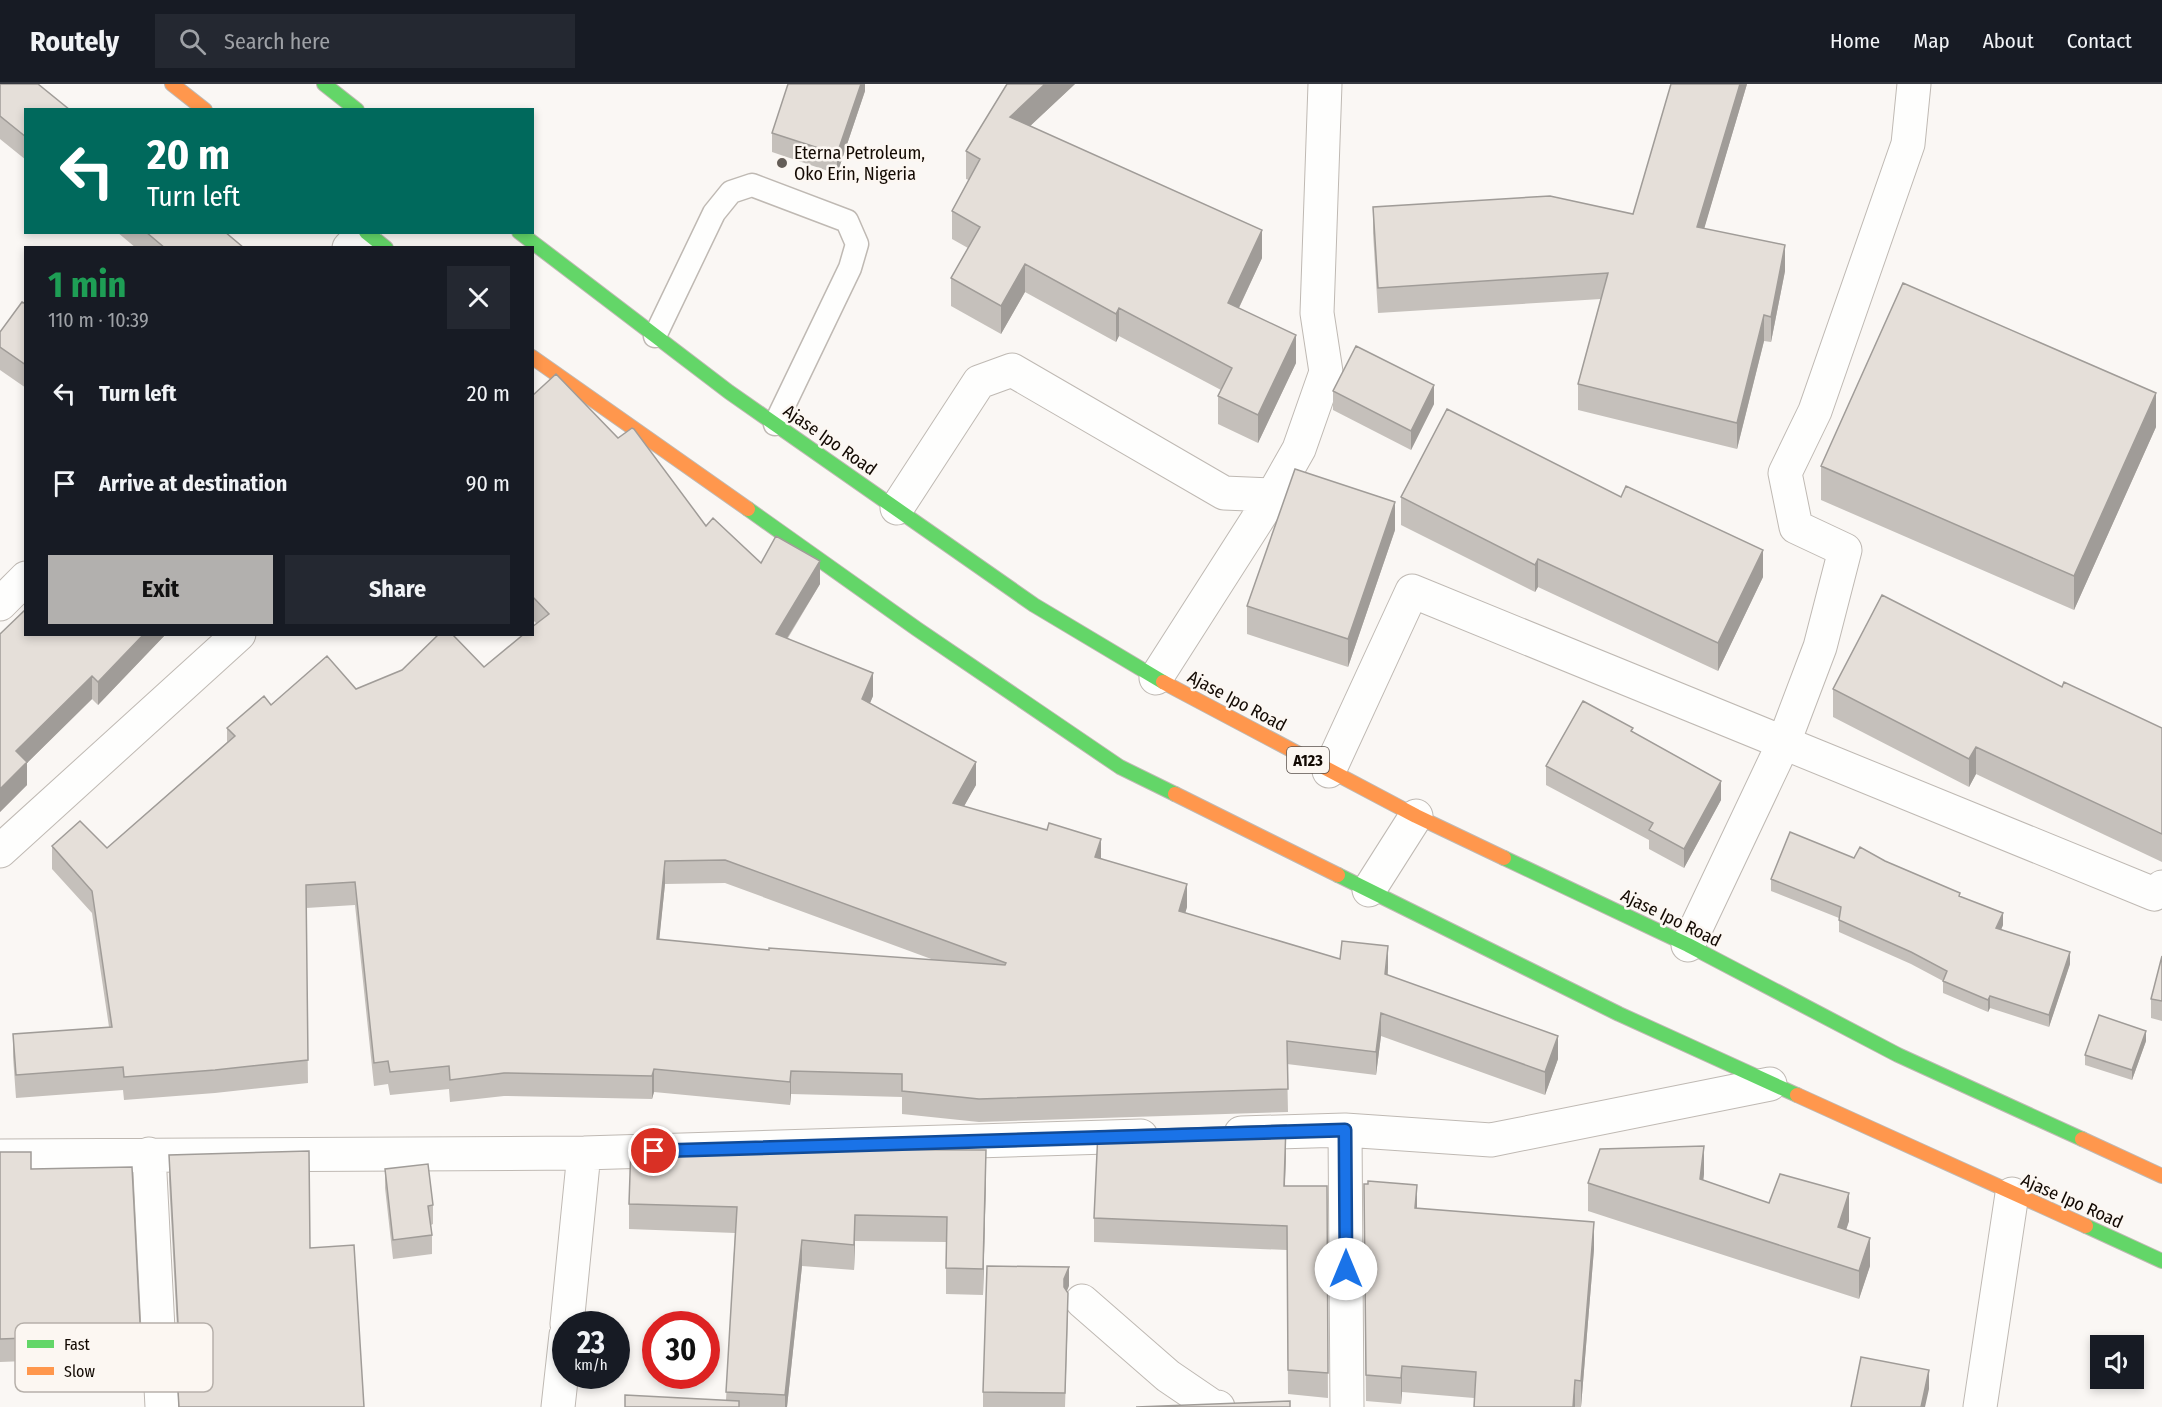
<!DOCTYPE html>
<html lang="en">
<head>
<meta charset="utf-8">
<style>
  :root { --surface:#171b24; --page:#242831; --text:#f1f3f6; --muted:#9ea1a6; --line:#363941; --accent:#b2b0ae }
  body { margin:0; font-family:"Fira Sans Condensed",sans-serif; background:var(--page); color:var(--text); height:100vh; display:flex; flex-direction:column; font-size:22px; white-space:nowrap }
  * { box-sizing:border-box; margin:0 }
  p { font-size:20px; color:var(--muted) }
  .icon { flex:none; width:33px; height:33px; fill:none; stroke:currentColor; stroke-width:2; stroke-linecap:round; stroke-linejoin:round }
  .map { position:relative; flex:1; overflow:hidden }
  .details { position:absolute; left:24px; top:162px; width:510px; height:390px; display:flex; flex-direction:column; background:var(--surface); border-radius:0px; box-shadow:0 3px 9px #0003 }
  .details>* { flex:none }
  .hud { position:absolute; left:24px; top:24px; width:510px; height:126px; border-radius:0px; box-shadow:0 3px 9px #0003; background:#00695c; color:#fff; overflow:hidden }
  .buttons { position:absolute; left:2090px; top:1251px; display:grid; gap:12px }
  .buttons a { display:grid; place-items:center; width:54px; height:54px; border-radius:0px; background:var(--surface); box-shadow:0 3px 9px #0003; font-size:30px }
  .speed { position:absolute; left:552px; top:1227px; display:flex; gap:12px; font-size:30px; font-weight:700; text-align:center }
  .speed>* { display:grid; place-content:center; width:78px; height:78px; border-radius:50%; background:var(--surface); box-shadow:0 3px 9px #0003; line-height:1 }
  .speed small { font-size:15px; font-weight:400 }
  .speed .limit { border:9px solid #d22; background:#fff; color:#111 }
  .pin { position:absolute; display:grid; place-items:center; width:51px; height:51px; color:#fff; margin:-26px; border:3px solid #fff; border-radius:50%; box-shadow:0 2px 6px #0007 }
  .me { position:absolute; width:66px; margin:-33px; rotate:0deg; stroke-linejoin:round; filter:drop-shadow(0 0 4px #0008) }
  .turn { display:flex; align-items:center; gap:21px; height:126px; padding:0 24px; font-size:27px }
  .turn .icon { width:78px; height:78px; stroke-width:2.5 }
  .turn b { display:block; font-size:42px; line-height:51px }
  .round { display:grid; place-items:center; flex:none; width:63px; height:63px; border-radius:0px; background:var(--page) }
  .overview { display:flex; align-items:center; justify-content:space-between; height:102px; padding:0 24px }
  h1 { font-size:36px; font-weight:700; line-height:45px; color:#1e9e55 }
  .primary-button { display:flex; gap:12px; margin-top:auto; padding:12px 24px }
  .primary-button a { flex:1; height:69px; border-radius:0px; background:var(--accent); color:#111; font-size:24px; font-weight:700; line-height:69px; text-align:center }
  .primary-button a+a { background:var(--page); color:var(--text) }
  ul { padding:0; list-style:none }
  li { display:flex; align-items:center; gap:18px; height:90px; padding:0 24px }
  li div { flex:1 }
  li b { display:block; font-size:22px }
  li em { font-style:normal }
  header { display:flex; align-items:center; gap:36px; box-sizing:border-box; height:84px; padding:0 30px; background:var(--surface); border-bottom:2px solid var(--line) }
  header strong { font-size:28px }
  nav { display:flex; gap:33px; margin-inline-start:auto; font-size:21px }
  .search { width:420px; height:54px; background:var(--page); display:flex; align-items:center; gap:15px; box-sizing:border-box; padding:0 21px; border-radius:0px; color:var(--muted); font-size:22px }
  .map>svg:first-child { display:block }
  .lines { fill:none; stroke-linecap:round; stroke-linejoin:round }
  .lane-casing { stroke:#bfb9b3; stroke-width:25 }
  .street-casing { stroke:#bfb9b3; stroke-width:35 }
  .fast-casing { stroke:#bfb9b3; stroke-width:16 }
  .slow-casing { stroke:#bfb9b3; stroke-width:16 }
  .lane { stroke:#fefefd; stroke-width:22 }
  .street { stroke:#fefefd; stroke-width:33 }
  .fast { stroke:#63d668; stroke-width:14 }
  .slow { stroke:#ff974d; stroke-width:14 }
  .wall { fill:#c5c0bb; fill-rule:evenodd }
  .shaded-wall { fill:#a09c98 }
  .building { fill:#e5dfd9; stroke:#a09c98; stroke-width:1.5; fill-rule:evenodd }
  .route-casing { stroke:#114b97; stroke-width:15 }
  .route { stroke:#1a73e8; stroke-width:10 }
  .poi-dot { fill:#645d57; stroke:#fcf7f2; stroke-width:2 }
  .labels { text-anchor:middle; stroke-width:5; stroke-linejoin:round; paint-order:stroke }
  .shield { fill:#fcf7f2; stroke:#59514b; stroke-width:1.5 }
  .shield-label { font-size:16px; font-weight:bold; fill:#130a03 }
  .poi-label { font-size:18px; fill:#130a03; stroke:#fcf7f2; text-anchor:start }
  .street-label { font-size:18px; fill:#130a03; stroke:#fcf7f2 }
  .key { fill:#fcf7f2; stroke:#b6b0aa; stroke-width:1.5 }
  .key-label { font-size:16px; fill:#130a03 }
</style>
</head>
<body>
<header>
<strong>Routely</strong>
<div class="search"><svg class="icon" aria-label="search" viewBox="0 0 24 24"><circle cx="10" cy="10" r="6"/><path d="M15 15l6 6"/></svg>Search here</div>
<nav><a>Home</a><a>Map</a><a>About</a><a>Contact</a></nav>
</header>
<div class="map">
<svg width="2162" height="1323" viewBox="0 0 2162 1323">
  <rect width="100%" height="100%" fill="#faf7f4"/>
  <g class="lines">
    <defs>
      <path id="lane" d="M655,252L714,129L731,108L752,101L847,137L857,160L850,184L775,340"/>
      <path id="street" d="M349,164L364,148
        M897,424L979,298L1012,286L1224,409L1273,411
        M0,520L26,494
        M1156,594L1273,411L1299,365L1326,288L1317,229L1325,0
        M1329,687L1412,507L2154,810L2162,803
        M0,767L239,550
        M1369,806L1416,732
        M1688,861L1784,658L1820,563L1845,466L1796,443L1785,389L1815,327L1908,60L1914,0
        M1345,1046L1347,1323
        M1241,1049L1345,1046L1491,1056L1770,1000
        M149,1070L162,1323
        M0,1072L584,1069L1141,1052
        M1082,1217L1168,1292L1212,1322L1218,1323
        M567,1240L584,1069
        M558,1323L566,1251
        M1980,1323L2012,1110"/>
      <path id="fast" d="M324,0L357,26
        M366,148L386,164
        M519,148L729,308L1034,521L1163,598
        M748,425L917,545L1120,683L1175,710
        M1504,774L1688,861L1898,971L2082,1055
        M1338,791L1619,930L1797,1011
        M2086,1142L2162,1177"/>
      <path id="slow" d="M172,0L205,26
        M532,273L748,425
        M1163,598L1416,732L1504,774
        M1175,710L1338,791
        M1797,1011L2086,1142
        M2082,1055L2162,1092"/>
    </defs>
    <use href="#lane" class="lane-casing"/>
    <use href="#street" class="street-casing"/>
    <use href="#fast" class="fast-casing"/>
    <use href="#slow" class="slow-casing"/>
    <use href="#lane" class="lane"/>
    <use href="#street" class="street"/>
    <use href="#fast" class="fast"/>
    <use href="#slow" class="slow"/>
  </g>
  <path class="wall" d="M0,0L26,26V76L0,55Z
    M865,0V7L837,90L772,68V49Z
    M1007,0H1075L1030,42L1262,174L1239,224L1296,279L1258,359L1218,340V312L1221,306L1119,252L1116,258L1025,208L1001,250L951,222V194L968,164L952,155V127L969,96L966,95V67Z
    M1671,0H1747L1704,144L1785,187L1771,258L1764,257L1737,365L1578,326V300L1601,215L1378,229L1373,149V123L1633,130Z
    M117,148H225L244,164H136Z
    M26,220V304L0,286V248Z
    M1333,307L1434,320L1411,366L1333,326Z
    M532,312L618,354L706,442L761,479L820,500L788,554L873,612L870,619L976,701L964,722L1101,774L1187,823L1185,829L1340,875L1388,884V891L1558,975L1545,1011L1381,952L1376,991L1287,980L1288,1028L979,1038L902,1030V1013L791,1010L790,1021L654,1008L652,1015L504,1012L450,1018L449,1005L390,1011L388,1000L374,1002L355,821L306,824L308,999L215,1009L124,1016L123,1006L16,1014L13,973V950L109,943L92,829L52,785V762L107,764L227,658V644L271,621L484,583L537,540L532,535ZM725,799L934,876L769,866L659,856L665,800Z
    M2156,343L2074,526L1821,416V382Z
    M1401,413L1763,493L1718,587L1538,503L1535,508L1401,441Z
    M1395,446L1348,583L1247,550V522Z
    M0,550H166L98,621L92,615L27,679V701L0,728Z
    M2062,603L2162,644V778L1976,690L1969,703L1833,633V605Z
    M1633,649L1721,716L1684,784L1649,765V756L1546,701V682Z
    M1854,774L1885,777L1960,812L2003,841L2001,846L2070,880L2049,943L1990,924L1988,928L1943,909V897L1911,880L1839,848V834L1771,807V795Z
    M2162,872V937L2151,934V915Z
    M2146,957L2132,996L2085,981V971Z
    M1286,1066L1285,1102H1327L1328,1314L1288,1310L1287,1166L1094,1158V1134Z
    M0,1068L31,1085L142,1277V1300L77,1302V1275L0,1278Z
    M169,1071L310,1164L364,1323H178V1307L180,1300L169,1097Z
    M385,1085L433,1121V1140L431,1141L432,1151V1170L393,1175L385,1104Z
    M1704,1090L1703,1096L1769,1119L1849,1137L1846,1146L1870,1182L1859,1215L1588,1127V1099Z
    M986,1091L983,1211L946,1210V1158L855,1157L854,1186L802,1182L787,1323H625L726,1316L735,1149L629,1145V1120Z
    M1364,1100L1417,1124L1594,1165L1581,1323H1474V1314L1402,1308L1401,1320L1366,1317Z
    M1069,1202L1066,1207L1068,1229L1065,1323H983V1308Z"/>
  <path class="shaded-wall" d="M861,0H865V7L837,90V70Z
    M1045,0H1075L1010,61V33Z
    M1740,0H1747L1697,169V143Z
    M1262,146V174L1228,247V219Z
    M1785,161V187L1771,258V233Z
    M1025,180V208L1001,250V222Z
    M1119,224V252L1116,258V230Z
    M1764,231V257L1737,365V339Z
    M1296,251V279L1258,359V331Z
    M1434,301V320L1411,366V347Z
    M2156,309V343L2074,526V492Z
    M1395,418V446L1348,583V555Z
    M1763,466V493L1718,587V559Z
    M1538,475V503L1535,508V481Z
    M820,477V500L776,572V550Z
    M144,550H166L98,621V598Z
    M873,589V612L862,638V615Z
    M92,592V615L27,679V701L0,728V705L16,667Z
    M1976,663V690L1969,703V675Z
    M976,678V701L953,742V719Z
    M1721,697V716L1684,784V765Z
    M1101,755V777L1095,773Z
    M665,777V800L657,878V855Z
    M1187,800V823L1179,850V827Z
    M2003,829V841L1996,857V844Z
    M1388,862V884L1385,913V890Z
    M2070,868V880L2049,943V931Z
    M1990,912V924L1988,928V916Z
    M1381,929V952L1376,991V968Z
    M2146,947V957L2132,996V986Z
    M1558,952V975L1545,1011V988Z
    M654,985V1008L652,1015V992Z
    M791,987V1010L790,1021V998Z
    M1286,1041V1066L1284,1126V1102Z
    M1704,1062V1090L1700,1122V1095Z
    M986,1066V1091L983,1211V1185Z
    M1417,1101V1127L1415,1124Z
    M1849,1109V1137L1838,1170V1143Z
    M855,1131V1157L854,1186V1161Z
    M1594,1138V1165L1581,1323V1297Z
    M1870,1154V1182L1859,1215V1187Z
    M802,1156V1182L787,1323H785V1311Z
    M1069,1183V1202L1064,1214V1195Z
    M1402,1282V1308L1401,1320V1294Z
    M1929,1286V1305L1925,1323H1921Z
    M1575,1296V1323H1573Z"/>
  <path class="building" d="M0,0H38L70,26H26V53L0,32Z
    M788,0H861L837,70L772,49Z
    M1007,0H1045L1010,33L1262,146L1228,219L1296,251L1258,331L1218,312L1232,284L1119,224L1116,230L1025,180L1001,222L951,194L980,143L952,127L980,75L966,67Z
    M1671,0H1740L1697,143L1785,161L1771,233L1764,231L1737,339L1578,300L1608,189L1378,204L1373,123L1550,112L1633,130Z
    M146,148H225L244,164H165Z
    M1903,199L2156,309L2074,492L1821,382Z
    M22,218L26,220V281L0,263V248Z
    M1356,262L1434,301L1411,347L1333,307Z
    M556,290L618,354L632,344L634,345L706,442L713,434L761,479L776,452L820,477L776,550L873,589L862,615L976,678L953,719L1047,746L1049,739L1101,755L1095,773L1187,800L1179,827L1340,875L1342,857L1388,862L1385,890L1558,952L1545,988L1381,929L1376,968L1287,957L1288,1005L979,1015L902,1007V990L791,987L790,998L654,985L652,992L504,989L450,996L449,982L390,988L388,977L374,979L355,798L306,801L308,976L215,986L124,993L123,983L16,991L13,950L112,943L92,807L52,762L80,737L107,764L235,652L227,644L264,612L271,621L327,572L356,605L402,586L439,550H452L484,583L524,550H532V543L549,530L532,512V312ZM725,776L1006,879L1005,881L769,864V866L657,855L665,777Z
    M1447,325L1621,413L1626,402L1763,466L1718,559L1538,475L1535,481L1401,413Z
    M1295,385L1395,418L1348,555L1247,522Z
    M1882,511L2062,603L2064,598L2162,644V750L1976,663L1969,675L1833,605Z
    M26,525V550H144L98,598L92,592L16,667L27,678L0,705V550Z
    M1583,617L1633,644L1631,647L1721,697L1684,765L1649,746L1653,739L1546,682Z
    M1790,748L1854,774L1860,763L1885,777L1960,809L1959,812L2003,829L1996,844L2070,868L2049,931L1990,912L1988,916L1943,897L1947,887L1911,868L1839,836L1841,823L1771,795Z
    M2162,872V917L2151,915Z
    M2099,931L2146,947L2132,986L2085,971Z
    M1286,1041L1284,1102H1327L1328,1289L1288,1286L1287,1142L1094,1134L1098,1047Z
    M631,1061L743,1065L986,1066L983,1185L946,1184L947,1133L855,1131L854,1161L802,1156L785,1311L726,1308L737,1123L629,1120Z
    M1704,1062L1700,1095L1769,1119L1780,1090L1849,1109L1838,1143L1870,1154L1859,1187L1588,1099L1600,1065Z
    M309,1067L310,1164L354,1161L364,1323H179L178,1307L181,1296L169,1071Z
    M0,1068H31V1085L132,1083L142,1277L77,1279V1252L0,1255Z
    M428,1080L433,1121L428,1122L432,1151L393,1156L385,1085Z
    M1368,1097L1417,1101L1415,1124L1594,1138L1581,1297L1575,1296L1573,1323H1474L1476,1288L1402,1282L1401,1294L1366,1291L1364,1100H1368Z
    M987,1182L1069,1183L1064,1195V1203L1068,1209L1065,1309L983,1308Z
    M1861,1273L1929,1286L1921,1323H1851Z
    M625,1311L739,1317V1323H625Z
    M1290,1317V1323H1136Z"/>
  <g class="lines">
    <defs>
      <path id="route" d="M654,1067L1345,1046L1346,1185"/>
    </defs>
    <use href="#route" class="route-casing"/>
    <use href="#route" class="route"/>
  </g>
  <circle class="poi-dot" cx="782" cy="79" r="6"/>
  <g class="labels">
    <rect class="shield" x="1287" y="663" width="42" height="26" rx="4.5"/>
    <g class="shield-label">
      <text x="1308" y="682">A123</text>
    </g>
    <g class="poi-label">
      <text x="794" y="75">Eterna Petroleum,<tspan x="794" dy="21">Oko Erin, Nigeria</tspan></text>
    </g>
    <g class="street-label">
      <text transform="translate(830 356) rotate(35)" y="6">Ajase Ipo Road</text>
      <text transform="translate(1237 617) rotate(28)" y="6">Ajase Ipo Road</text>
      <text transform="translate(1671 834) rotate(26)" y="6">Ajase Ipo Road</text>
      <text transform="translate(2072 1117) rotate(24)" y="6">Ajase Ipo Road</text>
    </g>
  </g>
  <rect x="15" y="1239" width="198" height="69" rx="9" class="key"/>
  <rect x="27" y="1256" width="27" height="8" fill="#63d668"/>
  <rect x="27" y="1283" width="27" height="8" fill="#ff974d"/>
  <g class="key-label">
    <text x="64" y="1266">Fast</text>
    <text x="64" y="1293">Slow</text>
  </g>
</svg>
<div class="buttons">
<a><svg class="icon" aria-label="sound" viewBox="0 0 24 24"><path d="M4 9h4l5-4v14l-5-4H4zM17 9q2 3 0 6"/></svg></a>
</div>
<div class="speed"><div>23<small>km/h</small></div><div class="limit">30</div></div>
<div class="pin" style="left:654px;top:1067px;background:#d93025"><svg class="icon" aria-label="arrive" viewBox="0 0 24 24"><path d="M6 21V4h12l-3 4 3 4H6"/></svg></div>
<svg class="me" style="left:1346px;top:1185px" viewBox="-20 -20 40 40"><circle r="19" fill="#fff"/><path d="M0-13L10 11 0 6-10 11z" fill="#1a73e8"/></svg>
<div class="hud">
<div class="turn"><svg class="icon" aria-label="left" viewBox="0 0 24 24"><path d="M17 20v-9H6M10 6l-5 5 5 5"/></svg><div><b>20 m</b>Turn left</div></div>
</div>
<section class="details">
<div class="overview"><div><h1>1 min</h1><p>110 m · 10:39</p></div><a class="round"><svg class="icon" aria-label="close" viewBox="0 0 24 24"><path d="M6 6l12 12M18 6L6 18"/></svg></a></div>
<ul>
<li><svg class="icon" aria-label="left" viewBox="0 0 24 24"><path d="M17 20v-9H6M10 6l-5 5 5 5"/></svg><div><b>Turn left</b></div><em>20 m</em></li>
<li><svg class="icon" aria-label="arrive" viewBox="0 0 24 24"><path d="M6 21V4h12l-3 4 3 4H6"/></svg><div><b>Arrive at destination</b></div><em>90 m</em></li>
</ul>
<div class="primary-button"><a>Exit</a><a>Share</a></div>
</section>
</div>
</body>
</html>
